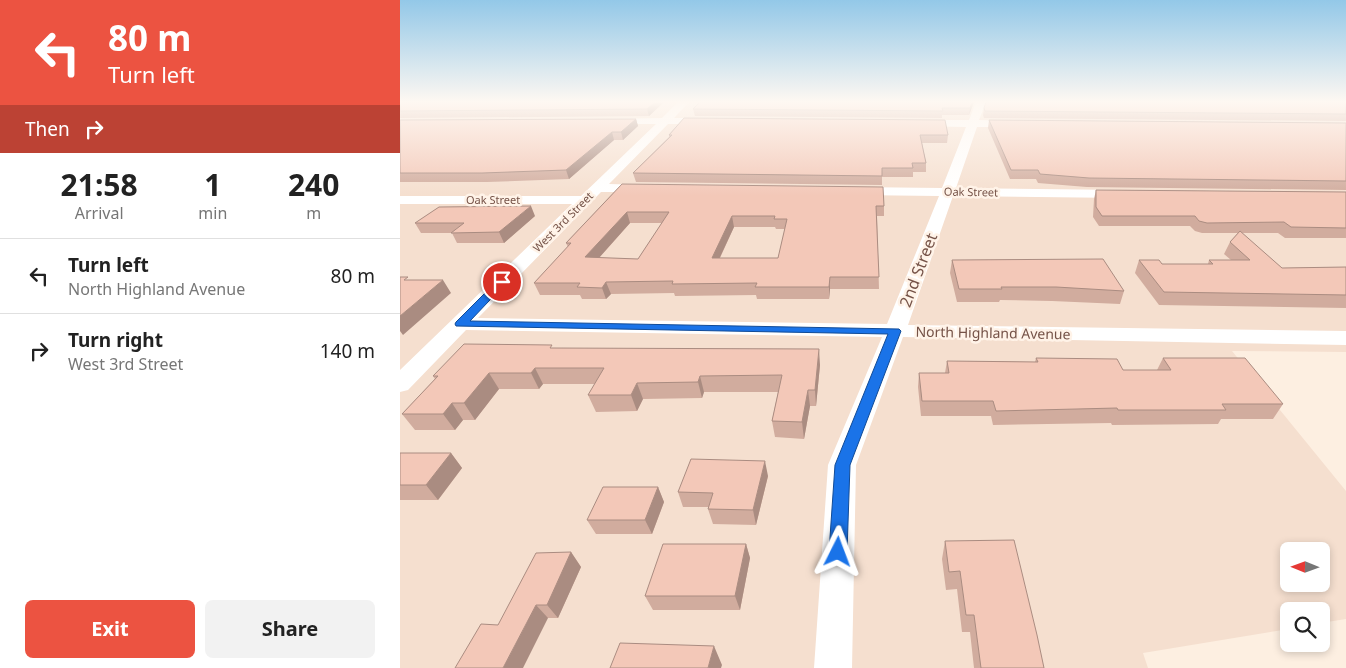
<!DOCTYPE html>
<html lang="en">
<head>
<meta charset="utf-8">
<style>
  :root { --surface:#fff; --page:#f2f2f2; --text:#222; --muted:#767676; --line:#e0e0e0; --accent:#ec5341 }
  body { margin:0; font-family:"Noto Sans",sans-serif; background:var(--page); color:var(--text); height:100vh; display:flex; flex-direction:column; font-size:19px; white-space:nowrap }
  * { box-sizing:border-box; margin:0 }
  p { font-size:16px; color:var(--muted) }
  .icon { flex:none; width:28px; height:28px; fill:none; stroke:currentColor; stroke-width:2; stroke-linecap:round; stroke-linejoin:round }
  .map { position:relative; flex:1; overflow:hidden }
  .details { display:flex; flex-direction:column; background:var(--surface); width:400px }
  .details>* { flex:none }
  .hud { background:#ec5341; color:#fff; overflow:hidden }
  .needle { width:32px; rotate:271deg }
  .fabs { position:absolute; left:880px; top:542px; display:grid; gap:10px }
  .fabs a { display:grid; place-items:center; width:50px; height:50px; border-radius:8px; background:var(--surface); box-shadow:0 2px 8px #0003; font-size:25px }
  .pin { position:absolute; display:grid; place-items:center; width:42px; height:42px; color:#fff; margin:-21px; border:2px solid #fff; border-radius:50%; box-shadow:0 1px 5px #0007 }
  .me { position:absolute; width:55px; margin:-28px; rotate:3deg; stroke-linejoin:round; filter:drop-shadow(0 0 4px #0008) }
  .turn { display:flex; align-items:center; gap:18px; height:105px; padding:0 25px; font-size:22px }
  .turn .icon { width:65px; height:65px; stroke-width:2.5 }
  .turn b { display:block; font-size:35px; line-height:42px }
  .then { display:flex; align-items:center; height:48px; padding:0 25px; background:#0003; gap:10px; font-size:19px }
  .eta { display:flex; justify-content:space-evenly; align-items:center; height:85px; text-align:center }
  .eta b { font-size:30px; font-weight:700; line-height:35px }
  .primary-button { display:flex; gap:10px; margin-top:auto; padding:10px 25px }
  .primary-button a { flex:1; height:58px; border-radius:8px; background:var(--accent); color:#fff; font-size:20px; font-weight:700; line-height:58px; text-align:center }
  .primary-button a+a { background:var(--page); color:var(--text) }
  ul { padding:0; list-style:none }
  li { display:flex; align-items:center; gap:15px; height:75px; padding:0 25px; border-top:1px solid var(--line) }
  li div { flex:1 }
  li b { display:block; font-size:19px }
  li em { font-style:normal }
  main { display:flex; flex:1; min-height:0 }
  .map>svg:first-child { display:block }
  .residential { fill:#f5dfcf; fill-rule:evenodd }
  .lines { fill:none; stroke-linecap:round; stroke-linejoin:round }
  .street { fill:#fff; fill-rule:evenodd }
  .wall { fill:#d1ac9e; fill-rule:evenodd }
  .shaded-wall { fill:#aa8c81 }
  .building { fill:#f3c8b8; stroke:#aa8c81; fill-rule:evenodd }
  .route { fill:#1a73e8; stroke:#114b97 }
  .labels { text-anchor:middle; stroke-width:5; stroke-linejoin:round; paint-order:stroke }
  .far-street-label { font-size:11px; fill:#755247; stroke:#fff3e8 }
  .street-label { font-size:14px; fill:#755247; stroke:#fff3e8 }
  .near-street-label { font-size:16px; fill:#755247; stroke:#fff3e8 }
</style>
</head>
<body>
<main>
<section class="details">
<div class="hud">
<div class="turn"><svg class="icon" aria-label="left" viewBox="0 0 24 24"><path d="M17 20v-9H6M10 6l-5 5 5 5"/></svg><div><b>80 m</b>Turn left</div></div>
<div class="then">Then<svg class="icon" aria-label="right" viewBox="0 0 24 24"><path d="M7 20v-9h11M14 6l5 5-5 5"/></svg></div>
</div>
<div class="eta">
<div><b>21:58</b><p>Arrival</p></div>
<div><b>1</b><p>min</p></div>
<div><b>240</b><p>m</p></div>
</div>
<ul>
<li><svg class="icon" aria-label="left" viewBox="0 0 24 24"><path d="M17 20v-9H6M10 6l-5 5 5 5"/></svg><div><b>Turn left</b><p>North Highland Avenue</p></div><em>80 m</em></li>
<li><svg class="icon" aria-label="right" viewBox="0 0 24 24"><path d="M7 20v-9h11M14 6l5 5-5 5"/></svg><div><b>Turn right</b><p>West 3rd Street</p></div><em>140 m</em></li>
</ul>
<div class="primary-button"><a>Exit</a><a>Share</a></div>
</section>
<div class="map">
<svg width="946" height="668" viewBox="0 0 946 668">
  <rect width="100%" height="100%" fill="#fdefe1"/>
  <path class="residential" d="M0,102H946V352L832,351L946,491V619L921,623V611H889V629L743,653L748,668H0ZM889,551H921V584H889Z"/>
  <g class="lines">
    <path class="street" d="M278,102H289L274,118H311L316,121L311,124H268L209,184L246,185L251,186L253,189L251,192H201L78,318L487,324L539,196L454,195L447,191L454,187L542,188L566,127L516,126L511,123L516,120H569L576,102H586L579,120L618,121L623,124L618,127H577L556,188L723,190L730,194L723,198L553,196L508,325L946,331V345L503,337L456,465L452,668H414L428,465L482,337L66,330L8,390L0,392V370L172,204H0V196H181L256,124H209L204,121L205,119L262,118Z"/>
  </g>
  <path class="wall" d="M0,102H264L249,116L0,118Z
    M574,102L569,115H542V118L295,116L293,109Z
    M946,102V121L584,118L583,115L584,108Z
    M284,118L548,135L547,143H522L526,163V172H513V177H482V185L236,182L233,173L269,137V135Z
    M236,119L238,126L223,140H214L169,179L87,182H0V120Z
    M589,120L946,123V190L687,187L638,183L636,179H610L588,128Z
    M222,184L484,206V216H477L479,289H430L429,299H357L356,295L275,296L274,293L211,294L206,299H182L180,295H140L134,283L168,247L166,243ZM230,223H262L238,259L199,258ZM334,227H375L376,229H385L378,258H320Z
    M696,190L946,192V238H885L878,233H841L882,268L946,267V308L759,305L735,273L739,260L762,264H808L809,260H831L824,254L830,242L838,233H802L795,231L790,226H699L693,217L694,199Z
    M135,216L104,243H57L52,233H21L15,223Z
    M552,260L724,291L720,304L652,301L600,300L599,302H557L550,273Z
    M154,348L420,365L416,406H410L404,439L375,437L372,421L378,392H304L302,398L243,399L237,411L196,412L188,395L195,384H143L139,389H99L75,420H63L55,430H15L2,414L35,379L33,376Z
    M636,358L723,370H757L763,358L883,404L873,419H821L818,424L712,425L711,423L593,425L591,416H521L518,387L519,373H545L547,361L635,362Z
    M0,453H51L62,468L38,500H0Z
    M368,476L356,525L313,524L308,509L309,507H283L278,492Z
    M258,487L264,502L252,534H196L187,520Z
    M545,541L644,668H574L570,632H562L557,589L546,590L542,559Z
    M346,544L350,558L340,610H253L245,596Z
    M171,552L181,567L158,618H148L98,625Z"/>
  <path class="shaded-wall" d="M255,102H264L249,116L247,109Z
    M572,102H574L569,115L570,108Z
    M236,119L238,126L223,140L221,132Z
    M212,132L214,140L169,179L166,170Z
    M131,206L135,216L104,243L99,232Z
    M227,212L230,223L189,269L185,257Z
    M332,216L334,227L314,270L312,258Z
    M430,277V289L429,299V287Z
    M43,280L51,293L3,335L0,331V316Z
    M206,282L211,294L206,299L202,288Z
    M419,349L420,365L416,406L415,390Z
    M135,368L143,384L139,389L131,373Z
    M89,373L99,389L75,420L64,403Z
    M300,376L304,392L302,398L298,382Z
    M237,383L243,399L237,411L231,395Z
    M408,390L410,406L404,439L402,422Z
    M52,403L63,420L55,430L43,414Z
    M51,453L62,468L38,500L26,485Z
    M365,461L368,476L356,525L353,510Z
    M258,487L264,502L252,534L245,520Z
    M346,544L350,558L340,610L335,596Z
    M171,552L181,567L158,618L147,605Z
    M136,605L148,618L123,668H103Z
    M314,646L322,665L321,668H308Z"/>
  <path class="building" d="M0,102H255L247,109L0,111Z
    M300,102H572L570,108H542L543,111L293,109Z
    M586,102H946V114L585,111L584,108Z
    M284,118L545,120L548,135H520L526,163H512L513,168H482V176L233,173L272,135H269Z
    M236,119L221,132H212L166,170L82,173H0V120Z
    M589,120L946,123V181L689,178L640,174L638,170H611Z
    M222,184L483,187L484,206H476L479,277H430L429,287H355L357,283L272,284L273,281L206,282L202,288L177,287L180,283H134L171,243H166ZM227,212H269L238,259L185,257ZM332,216H375L374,219H387L378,258H312Z
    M696,190L946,192V228L891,227L884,222L807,223L799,221L795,216H702L696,207Z
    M131,206L99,232L51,233L64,223H15L39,207Z
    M840,231L882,268L946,267V295L764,292L739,260H759L762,264H813L809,260H850L830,242Z
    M703,259L724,291L656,287H601L602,289H559L552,260Z
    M0,277H8L4,280H43L0,316Z
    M64,344L152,345L150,348L419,349L415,390H408L402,422L372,421L382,375L300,376L298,382L237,383L231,395H188L204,368H135L131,373H89L64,403H52L43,414H2L38,376H33Z
    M636,358L717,359L723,370H771L763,358H845L883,404H822L826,410H718L717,408L596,411L593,401H522L519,373H549L547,361L638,362Z
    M0,453H51L26,485H0Z
    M291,459L365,461L353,510L308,509L313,493L278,492Z
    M203,487H258L245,520H187Z
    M614,540L637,635L644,668H581L574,615H566L560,571L549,572L545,541Z
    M263,544H346L335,596H245Z
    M171,552L147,605H136L103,668H55L81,624L98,625L136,553Z
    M220,643L314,646L308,668H210Z"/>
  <linearGradient id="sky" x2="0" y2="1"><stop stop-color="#93c8e8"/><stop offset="0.52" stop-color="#fef8f2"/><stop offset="1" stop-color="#fef8f2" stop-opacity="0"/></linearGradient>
  <rect width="946" height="196" fill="url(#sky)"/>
  <path class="route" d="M98,280H106L107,282L70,321L499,329L501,331L450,465L447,552L444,558L438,560L432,558L429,552L435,465L488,334L56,326L55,324L56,322Z"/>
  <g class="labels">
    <g class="far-street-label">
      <text transform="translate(571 192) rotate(1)" y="4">Oak Street</text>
      <text x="93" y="204">Oak Street</text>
      <text transform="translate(163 222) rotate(-45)" y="4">West 3rd Street</text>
    </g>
    <g class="street-label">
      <text transform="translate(593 333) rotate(1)" y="5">North Highland Avenue</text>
    </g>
    <g class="near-street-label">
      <text transform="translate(518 270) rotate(-69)" y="6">2nd Street</text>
    </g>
  </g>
</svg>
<div class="fabs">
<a><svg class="needle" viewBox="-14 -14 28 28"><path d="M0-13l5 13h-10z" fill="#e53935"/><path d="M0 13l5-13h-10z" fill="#767676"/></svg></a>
<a><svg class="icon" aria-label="search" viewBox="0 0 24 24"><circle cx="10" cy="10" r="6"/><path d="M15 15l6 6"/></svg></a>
</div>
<div class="pin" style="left:102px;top:282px;background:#d93025"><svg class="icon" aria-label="arrive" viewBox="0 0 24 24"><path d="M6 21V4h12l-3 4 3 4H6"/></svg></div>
<svg class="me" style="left:438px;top:552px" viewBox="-20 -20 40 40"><path d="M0-17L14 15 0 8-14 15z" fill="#1a73e8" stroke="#fff" stroke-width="4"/></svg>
</div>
</main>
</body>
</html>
